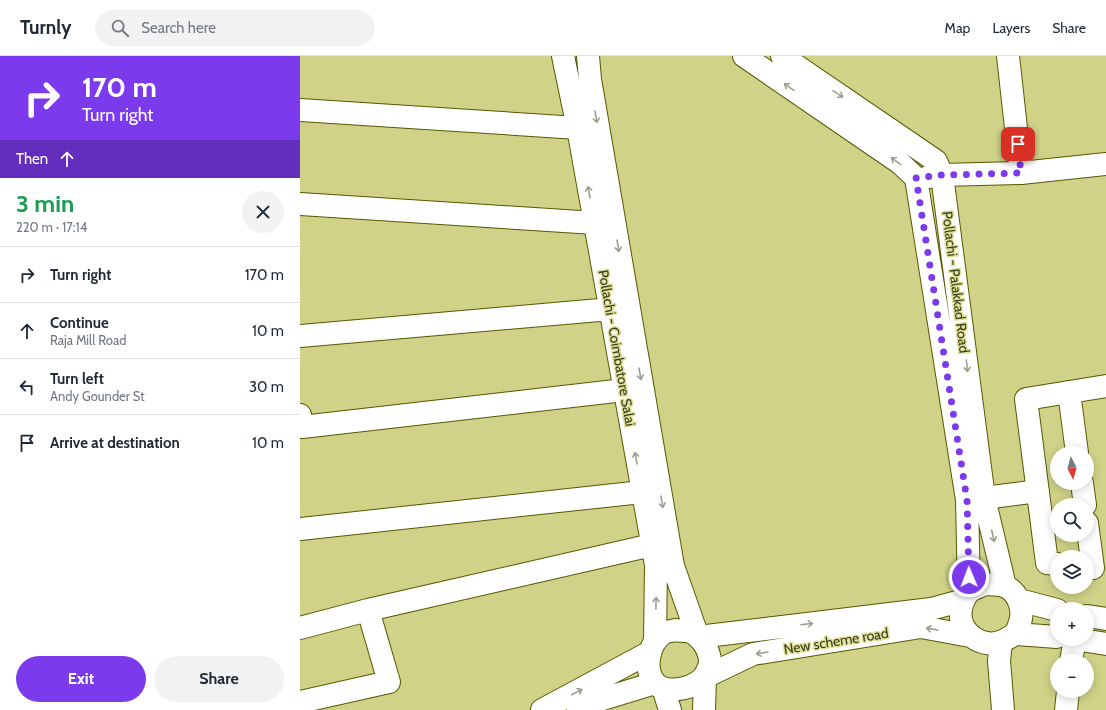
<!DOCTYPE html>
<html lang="en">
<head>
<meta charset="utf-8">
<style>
  :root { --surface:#fff; --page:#f2f2f3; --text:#1f2937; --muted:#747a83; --line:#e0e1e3; --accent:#7c3aed }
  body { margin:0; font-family:Cabin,sans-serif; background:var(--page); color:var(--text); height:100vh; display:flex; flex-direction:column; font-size:15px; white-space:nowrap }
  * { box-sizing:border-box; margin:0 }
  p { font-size:13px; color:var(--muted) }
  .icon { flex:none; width:22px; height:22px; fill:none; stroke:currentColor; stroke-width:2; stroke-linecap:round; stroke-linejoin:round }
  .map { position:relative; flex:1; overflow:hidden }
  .side { display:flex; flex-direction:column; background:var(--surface); width:300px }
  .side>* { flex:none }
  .guide { background:#7c3aed; color:#fff; overflow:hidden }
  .needle { width:26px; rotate:174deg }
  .tools { position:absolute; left:750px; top:390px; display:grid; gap:8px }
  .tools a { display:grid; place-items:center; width:44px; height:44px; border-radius:50%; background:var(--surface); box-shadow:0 2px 10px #0003; font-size:20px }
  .pin { position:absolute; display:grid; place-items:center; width:34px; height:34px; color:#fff; margin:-17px; border-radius:8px; box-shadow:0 2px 6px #0006 }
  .me { position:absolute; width:44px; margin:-22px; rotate:359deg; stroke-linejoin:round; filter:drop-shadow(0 0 3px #0008) }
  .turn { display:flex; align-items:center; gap:14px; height:84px; padding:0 16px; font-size:18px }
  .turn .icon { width:52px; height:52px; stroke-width:2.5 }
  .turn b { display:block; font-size:28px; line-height:34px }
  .then { display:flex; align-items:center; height:38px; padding:0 16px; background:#0003; gap:8px; font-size:15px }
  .round { display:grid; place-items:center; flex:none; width:42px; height:42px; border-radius:21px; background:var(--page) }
  .head { display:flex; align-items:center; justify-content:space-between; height:68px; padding:0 16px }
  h1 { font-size:24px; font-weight:700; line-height:30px; color:#1e9e55 }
  .button { display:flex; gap:8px; margin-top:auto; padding:8px 16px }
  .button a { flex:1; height:46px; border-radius:24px; background:var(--accent); color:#fff; font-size:16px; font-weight:700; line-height:46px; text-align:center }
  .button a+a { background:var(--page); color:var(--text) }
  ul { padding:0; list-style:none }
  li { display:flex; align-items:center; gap:12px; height:56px; padding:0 16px; border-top:1px solid var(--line) }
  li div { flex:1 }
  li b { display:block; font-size:15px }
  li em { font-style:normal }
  header { display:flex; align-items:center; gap:24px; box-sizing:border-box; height:56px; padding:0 20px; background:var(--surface); border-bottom:1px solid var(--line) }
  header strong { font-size:19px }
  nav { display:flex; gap:22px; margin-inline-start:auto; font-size:14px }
  .search { width:280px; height:36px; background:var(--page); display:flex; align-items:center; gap:10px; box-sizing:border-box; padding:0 14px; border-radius:22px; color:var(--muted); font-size:15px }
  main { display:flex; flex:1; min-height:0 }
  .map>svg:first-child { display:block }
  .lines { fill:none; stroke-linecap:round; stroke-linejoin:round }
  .minor-casing { stroke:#575801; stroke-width:24 }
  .major-casing { stroke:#575801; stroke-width:24 }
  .highway-casing { stroke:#575801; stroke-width:24 }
  .minor { stroke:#fff; stroke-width:22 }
  .major { stroke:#fff; stroke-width:22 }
  .highway { stroke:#fff; stroke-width:22 }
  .oneway { stroke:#9e9e8e }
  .route { stroke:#7c3aed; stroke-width:7; stroke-dasharray:0 12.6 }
  .labels { text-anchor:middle; stroke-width:3; stroke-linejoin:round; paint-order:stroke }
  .street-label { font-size:14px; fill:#3c3d1e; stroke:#dcdf94 }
</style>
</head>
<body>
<header>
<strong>Turnly</strong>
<div class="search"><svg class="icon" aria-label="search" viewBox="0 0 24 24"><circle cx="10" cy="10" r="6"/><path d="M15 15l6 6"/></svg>Search here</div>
<nav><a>Map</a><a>Layers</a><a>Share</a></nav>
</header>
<main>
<section class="side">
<div class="guide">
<div class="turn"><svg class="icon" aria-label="right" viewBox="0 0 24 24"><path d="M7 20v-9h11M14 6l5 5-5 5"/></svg><div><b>170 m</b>Turn right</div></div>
<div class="then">Then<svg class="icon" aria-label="ahead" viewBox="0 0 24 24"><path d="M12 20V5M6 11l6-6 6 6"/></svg></div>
</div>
<div class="head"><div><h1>3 min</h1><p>220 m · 17:14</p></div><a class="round"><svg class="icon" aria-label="close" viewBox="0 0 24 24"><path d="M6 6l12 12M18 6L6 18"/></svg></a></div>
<ul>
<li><svg class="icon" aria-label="right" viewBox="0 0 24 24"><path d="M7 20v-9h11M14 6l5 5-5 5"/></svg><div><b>Turn right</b></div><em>170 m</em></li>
<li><svg class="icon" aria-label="ahead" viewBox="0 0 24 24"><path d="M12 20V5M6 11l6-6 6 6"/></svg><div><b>Continue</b><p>Raja Mill Road</p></div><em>10 m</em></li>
<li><svg class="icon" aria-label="left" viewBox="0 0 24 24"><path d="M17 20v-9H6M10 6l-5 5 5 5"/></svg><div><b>Turn left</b><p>Andy Gounder St</p></div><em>30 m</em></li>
<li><svg class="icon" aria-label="arrive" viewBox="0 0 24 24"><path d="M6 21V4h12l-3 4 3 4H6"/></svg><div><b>Arrive at destination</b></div><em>10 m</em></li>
</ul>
<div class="button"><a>Exit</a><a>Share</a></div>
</section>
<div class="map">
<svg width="806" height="654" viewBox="0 0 806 654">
  <rect width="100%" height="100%" fill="#cfd287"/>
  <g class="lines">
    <defs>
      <path id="minor" d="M708,0L721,117
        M0,54L278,72
        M0,148L295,167
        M0,280L311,253
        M769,336L777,397
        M0,359L2,371L324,334
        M782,427L785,449
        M684,442L738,435
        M787,467L793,512
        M0,473L342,436
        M757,508L747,507L726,343L806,330
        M0,572L68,554L352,489
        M701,586L699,605L703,654
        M771,605L775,583
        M0,646L89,626L68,554
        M766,654L768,635"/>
      <path id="major" d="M444,0L600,107L616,122L667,444L669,536
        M482,0L636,105L642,119L684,442L705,530
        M628,121L642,119L721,117L806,108
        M686,528C692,529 699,528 704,530C719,535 725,556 719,569C718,572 717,575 715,577C713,580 708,582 705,584C683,596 654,575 662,549C663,545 666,539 669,536C674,532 681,530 686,528Z
        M719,544L757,554
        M787,560L806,563
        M715,578L757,581
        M398,581L631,553L664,544
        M775,583L806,588
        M405,621L453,598L621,571L670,580
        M242,654L350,596
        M278,654L293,646L355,627"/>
      <path id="highway" d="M263,0L278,72L356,509L355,585
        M288,0L290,23L373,510L398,581
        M376,574C380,575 384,575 388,575C400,578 410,594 410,606C410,609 408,613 407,615C402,632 366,640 355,627C343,613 349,586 364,577C367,575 372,575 376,574Z
        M363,632L370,654
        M404,654L405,621"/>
    </defs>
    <use href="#minor" class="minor-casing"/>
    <use href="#major" class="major-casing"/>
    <use href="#highway" class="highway-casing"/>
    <use href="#minor" class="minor"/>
    <use href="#major" class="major"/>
    <use href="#highway" class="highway"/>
  </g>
  <defs><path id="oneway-shaft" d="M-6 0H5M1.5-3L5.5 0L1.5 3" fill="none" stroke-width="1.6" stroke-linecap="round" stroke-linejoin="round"/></defs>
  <g class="oneway">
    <use href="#oneway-shaft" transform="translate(489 31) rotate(-145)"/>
    <use href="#oneway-shaft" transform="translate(538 38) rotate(34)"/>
    <use href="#oneway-shaft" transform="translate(296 61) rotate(81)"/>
    <use href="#oneway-shaft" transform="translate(596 105) rotate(-144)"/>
    <use href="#oneway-shaft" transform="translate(289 136) rotate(-100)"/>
    <use href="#oneway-shaft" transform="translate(318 190) rotate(81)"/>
    <use href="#oneway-shaft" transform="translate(667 310) rotate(83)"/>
    <use href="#oneway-shaft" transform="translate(340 318) rotate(80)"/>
    <use href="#oneway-shaft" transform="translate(336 402) rotate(-100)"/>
    <use href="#oneway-shaft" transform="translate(362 446) rotate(80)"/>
    <use href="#oneway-shaft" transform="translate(693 480) rotate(77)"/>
    <use href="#oneway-shaft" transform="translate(356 547) rotate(-89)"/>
    <use href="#oneway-shaft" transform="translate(507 568) rotate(-7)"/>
    <use href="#oneway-shaft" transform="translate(632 573) rotate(-170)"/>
    <use href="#oneway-shaft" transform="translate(462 597) rotate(171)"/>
    <use href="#oneway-shaft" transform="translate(277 636) rotate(-28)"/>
  </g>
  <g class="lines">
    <path class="route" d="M669,521L667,444L616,122L642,119L721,117L718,88"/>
  </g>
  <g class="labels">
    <g class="street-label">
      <text transform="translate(656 226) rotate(83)" y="5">Pollachi - Palakkad Road</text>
      <text transform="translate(317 292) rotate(80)" y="5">Pollachi - Coimbatore Salai</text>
      <text transform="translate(536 585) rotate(-9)" y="5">New scheme road</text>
    </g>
  </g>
</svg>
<div class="tools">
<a><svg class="needle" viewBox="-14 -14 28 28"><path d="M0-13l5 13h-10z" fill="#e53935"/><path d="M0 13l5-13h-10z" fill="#747a83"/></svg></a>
<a><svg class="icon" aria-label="search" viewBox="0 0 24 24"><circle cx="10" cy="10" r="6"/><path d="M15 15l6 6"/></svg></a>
<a><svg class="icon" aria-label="layers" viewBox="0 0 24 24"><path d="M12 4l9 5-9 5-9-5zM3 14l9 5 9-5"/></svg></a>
<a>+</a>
<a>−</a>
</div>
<div class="pin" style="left:718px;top:88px;background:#d93025"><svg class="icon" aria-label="arrive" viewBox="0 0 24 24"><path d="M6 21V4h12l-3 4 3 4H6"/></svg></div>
<svg class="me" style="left:669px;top:521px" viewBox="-20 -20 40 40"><circle r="17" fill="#7c3aed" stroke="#fff" stroke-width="3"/><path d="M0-11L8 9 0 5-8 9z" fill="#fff"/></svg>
</div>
</main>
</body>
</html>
